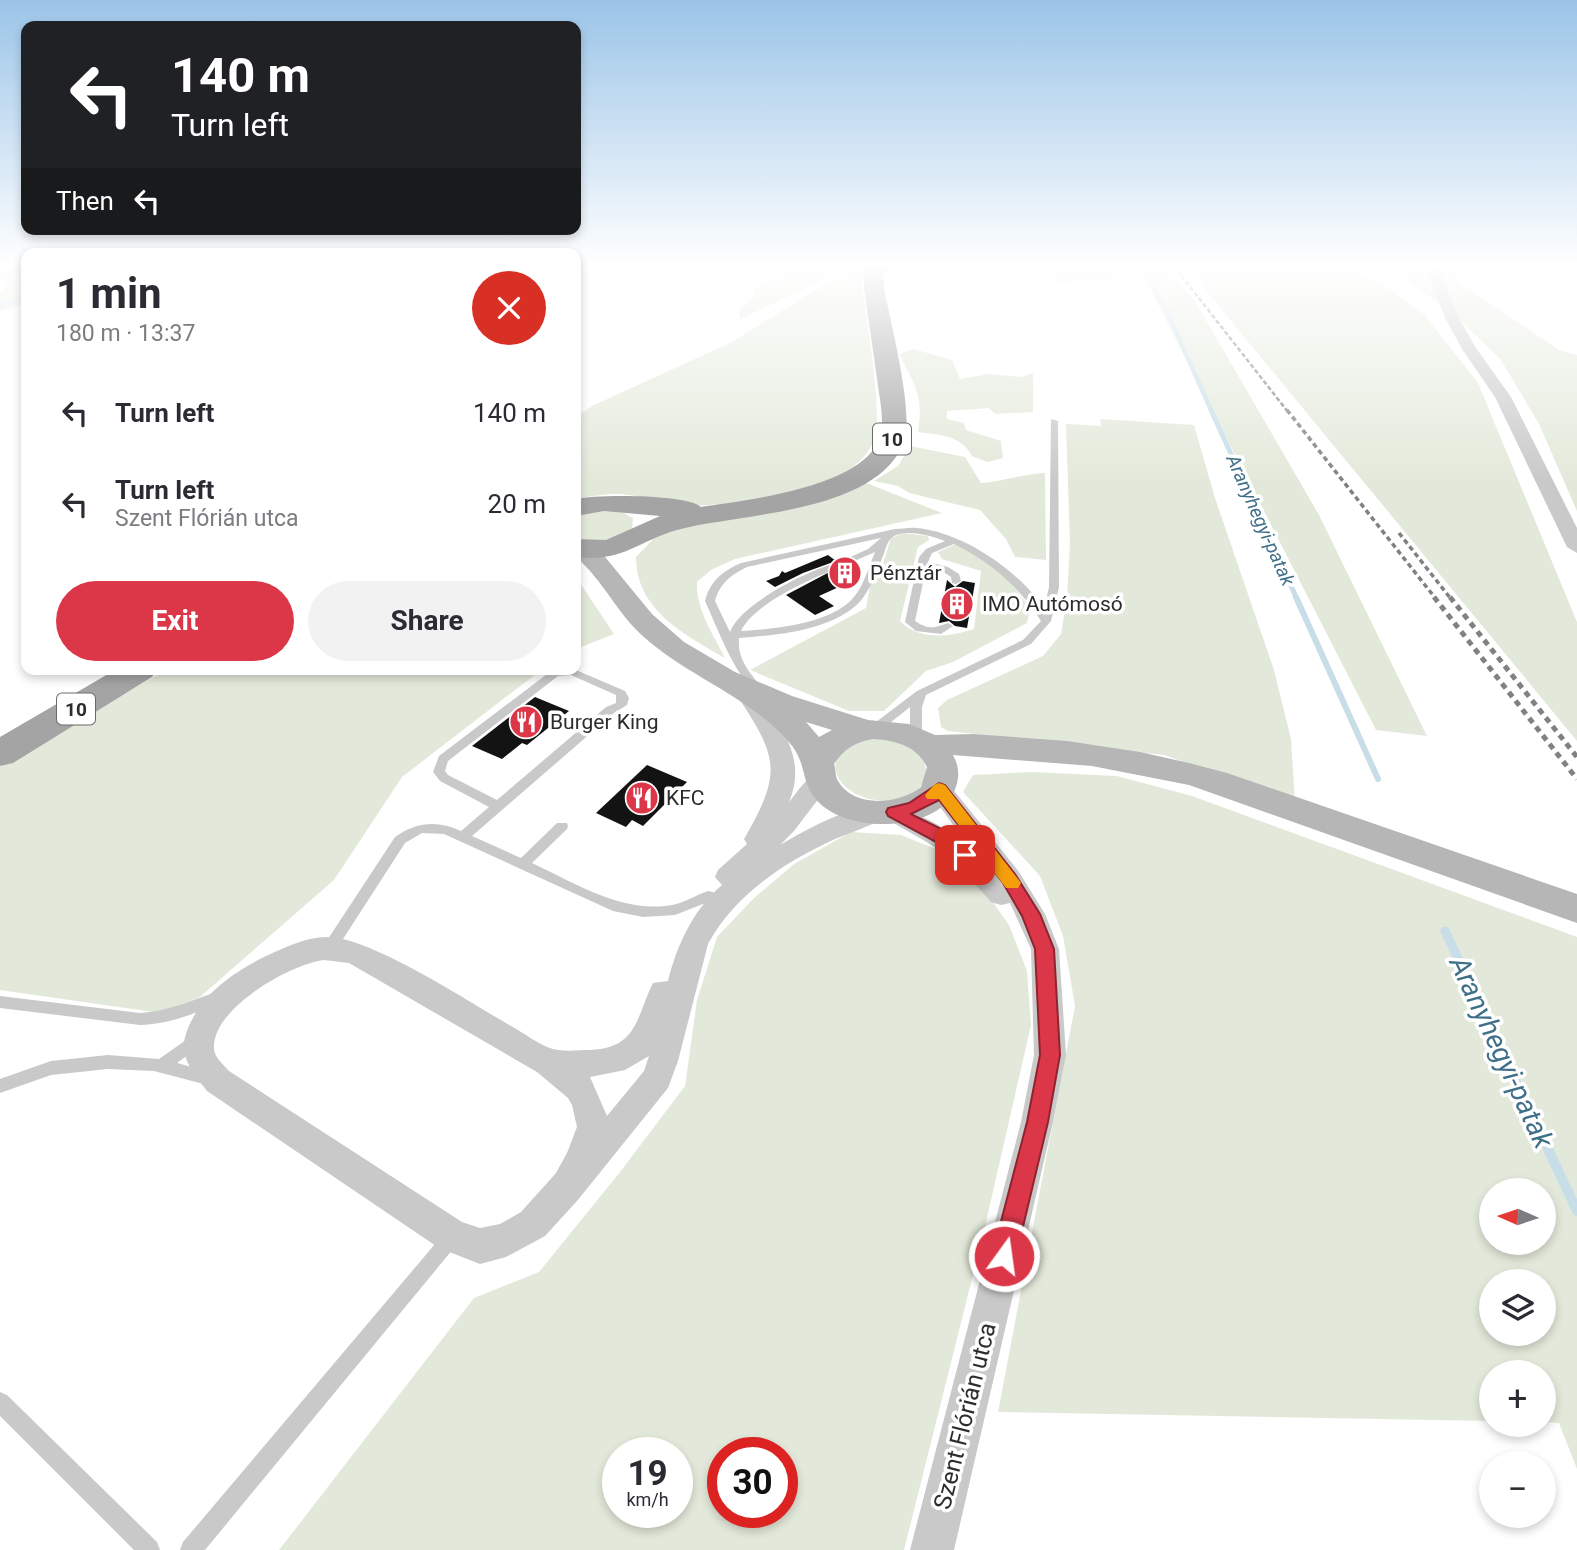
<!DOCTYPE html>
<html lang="en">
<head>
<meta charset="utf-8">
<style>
  :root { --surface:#fff; --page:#f2f2f3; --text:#2b2b33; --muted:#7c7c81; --accent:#db3749 }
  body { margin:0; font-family:Roboto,sans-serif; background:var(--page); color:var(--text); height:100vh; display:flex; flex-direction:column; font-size:26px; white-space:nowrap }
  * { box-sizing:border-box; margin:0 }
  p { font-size:23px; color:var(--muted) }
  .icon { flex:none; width:38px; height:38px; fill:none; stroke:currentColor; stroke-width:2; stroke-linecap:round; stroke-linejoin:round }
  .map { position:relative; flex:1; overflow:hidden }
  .drawer { position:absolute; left:21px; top:248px; width:560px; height:427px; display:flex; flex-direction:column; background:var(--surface); border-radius:14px; box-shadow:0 4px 10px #0003 }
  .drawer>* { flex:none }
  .hud { position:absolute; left:21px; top:21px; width:560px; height:214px; border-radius:14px; box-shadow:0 4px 10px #0003; background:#202124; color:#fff; overflow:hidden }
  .needle { width:46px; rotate:273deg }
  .controls { position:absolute; left:1479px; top:1178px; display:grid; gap:14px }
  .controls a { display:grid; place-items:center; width:77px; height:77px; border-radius:50%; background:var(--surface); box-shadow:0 4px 10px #0003; font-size:35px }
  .speed { position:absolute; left:602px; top:1437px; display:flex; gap:14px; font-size:35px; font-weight:700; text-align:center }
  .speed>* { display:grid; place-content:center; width:91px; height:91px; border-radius:50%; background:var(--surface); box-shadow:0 4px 10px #0003; line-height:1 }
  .speed small { font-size:18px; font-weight:400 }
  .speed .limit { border:10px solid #d22; background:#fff; color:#111 }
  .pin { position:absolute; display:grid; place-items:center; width:60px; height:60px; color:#fff; margin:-30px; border-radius:14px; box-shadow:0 4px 10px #0006 }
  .me { position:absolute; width:77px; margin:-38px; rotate:14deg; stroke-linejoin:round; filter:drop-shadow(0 0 5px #0008) }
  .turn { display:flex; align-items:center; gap:24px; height:147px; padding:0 35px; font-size:32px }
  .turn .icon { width:91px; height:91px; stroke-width:2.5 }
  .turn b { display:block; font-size:49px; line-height:60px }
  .then { display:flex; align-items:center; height:66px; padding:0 35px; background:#0003; gap:14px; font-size:26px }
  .round { display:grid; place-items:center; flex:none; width:74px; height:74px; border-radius:37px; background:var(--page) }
  .summary { display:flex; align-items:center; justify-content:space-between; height:119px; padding:0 35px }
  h1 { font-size:42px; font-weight:700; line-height:52px }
  .cta { display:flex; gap:14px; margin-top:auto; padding:14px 35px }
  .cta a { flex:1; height:80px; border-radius:42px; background:var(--accent); color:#fff; font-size:28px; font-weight:700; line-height:80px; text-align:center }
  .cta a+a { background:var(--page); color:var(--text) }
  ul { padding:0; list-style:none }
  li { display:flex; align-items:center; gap:21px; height:91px; padding:0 35px }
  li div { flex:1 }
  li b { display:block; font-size:26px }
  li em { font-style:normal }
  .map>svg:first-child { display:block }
  .green { fill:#e3e9da; fill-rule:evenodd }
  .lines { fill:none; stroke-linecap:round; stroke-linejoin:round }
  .stream-far4 { stroke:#c7dde8; stroke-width:4.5 }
  .stream-far3 { stroke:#c7dde8; stroke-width:5 }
  .stream-far2 { stroke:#c7dde8; stroke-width:6 }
  .stream-far1 { stroke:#c7dde8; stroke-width:9 }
  .stream { stroke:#c7dde8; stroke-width:10 }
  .building { fill:#131313 }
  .lane { fill:#c9c9c9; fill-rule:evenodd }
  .street { fill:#c9c9c9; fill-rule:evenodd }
  .secondary { fill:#b6b6b6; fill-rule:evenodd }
  .primary { fill:#a4a4a4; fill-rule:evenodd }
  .rail-far2 { stroke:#818181; stroke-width:2.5; stroke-dasharray:4.5 2.5; stroke-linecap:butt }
  .rail-far1 { stroke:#818181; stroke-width:3.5; stroke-dasharray:5 3.5; stroke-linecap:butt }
  .rail { stroke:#818181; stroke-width:5; stroke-dasharray:6 5; stroke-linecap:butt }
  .route { fill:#db3749; stroke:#8e242f; stroke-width:2 }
  .slow { fill:#f59e0b }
  .labels { text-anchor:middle; stroke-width:7; stroke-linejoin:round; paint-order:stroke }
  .shield { fill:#fff; stroke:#6b6b6b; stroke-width:2 }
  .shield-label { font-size:19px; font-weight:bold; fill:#2c2c2c }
  .far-water-label { font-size:19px; font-style:italic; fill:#406f89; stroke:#fff }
  .poi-label { font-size:21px; fill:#2c2c2c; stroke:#fff; text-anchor:start }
  .near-street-label { font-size:24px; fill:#2c2c2c; stroke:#fff }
  .near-water-label { font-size:28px; font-style:italic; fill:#406f89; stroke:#fff }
</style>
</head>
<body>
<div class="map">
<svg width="1577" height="1550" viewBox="0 0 1577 1550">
  <rect width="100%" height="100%" fill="#fff"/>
  <path class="green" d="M796,265H850L824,280L740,319L739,310L754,297L755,289Z
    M856,265H869L862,281C865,315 884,415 874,440C854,495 731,506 680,506C660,506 647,497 629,495C611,492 593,496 576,499V417L592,406L732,342Z
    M1041,265H1130L1139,278L1056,282L1049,269Z
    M1138,265H1166L1195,301L1319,515L1427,736L1376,730Z
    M1185,265H1342L1383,284L1425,315L1478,383L1577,622V741Z
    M1370,265H1450L1463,285L1559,350L1577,355V511L1539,424L1501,360L1453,313L1405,280Z
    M26,272V304L0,311V292L4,291L7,276Z
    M914,349L952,360L960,379L989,374L1022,377L1033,373V412L995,414L989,408L947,411V419L964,423L966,430L1001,441L1003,458L987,462L972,456C961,435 940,435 918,432C924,396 915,385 899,354Z
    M1100,419L1194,425L1215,498L1274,670L1291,739L1295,802L1164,755L948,731L941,727L938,708L947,700L1043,656L1061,634L1067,597L1070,543L1066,424L1101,426Z
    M910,446L965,457L981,483C1003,481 1023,474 1045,473L1046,560L1015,557L1006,539L980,510L909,493L898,486L874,481L898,466Z
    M864,482L942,513L735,559L711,570L697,582C696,610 713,634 725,658C685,635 636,610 636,557L658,534Z
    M618,510L633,518L632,529L609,542L576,539V514L585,511Z
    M903,533L928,536L929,540L918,547L900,621C920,641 949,637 974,629L981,571L942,559L938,552L956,544C987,560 1012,579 1030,609L1027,623L953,662L926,671L884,711H849L750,670L866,608L872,575L881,570L891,538Z
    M576,577L614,634L576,649Z
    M166,670H541L402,777L334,880L200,997L160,1013L0,990V765Z
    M872,739C887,739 901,741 913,749C933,763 929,787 907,796C853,818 796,754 872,739Z
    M1032,772L1117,776L1192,796L1577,937V1469L1559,1423L1544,1422V1372H1491V1421L998,1412L1075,1006L1063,936L1040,876L963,792L973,775ZM1491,1190H1544V1242H1491ZM1491,1281H1544V1334H1491Z
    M851,832L901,835L948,854L978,881L1009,925L1027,971L1031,1025L983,1235L904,1550H279L474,1298L539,1272L620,1172L685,1086L697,1000L717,937L754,898L794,864ZM618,1452H677V1512H618ZM723,1452H782V1512H723Z"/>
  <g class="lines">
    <path class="stream-far4" d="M1138,265L1167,312L1212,412
      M0,305L26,298"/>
    <path class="stream-far3" d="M1211,410L1297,599"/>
    <path class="stream-far2" d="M1296,597L1378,779"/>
    <path class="stream-far1" d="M1445,931L1549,1151"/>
    <path class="stream" d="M1548,1149L1577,1211"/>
  </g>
  <path class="building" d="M828,555L836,561L803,573L775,587L766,581L779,576L782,571L785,573Z
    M837,568H846L861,577L819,596L834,606L815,615L786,595Z
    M947,580L955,587L963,581L975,583L967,628L955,626L949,621L939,623Z
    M535,697L569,711L527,745L522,743L502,759L472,746Z
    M647,765L687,782L643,826L632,820L626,827L596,813Z"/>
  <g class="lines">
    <path class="lane" d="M1051,419L1058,421L1059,587L1051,621L1031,644L926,695L922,707V737L920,740H912L910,737V707L880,731H872L870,728L872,725L917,691L1023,640L1041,621C1020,587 989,561 954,544L932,553L928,562L948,567L959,574L961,581L956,584L952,583L951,577L942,571L926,568L915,621C929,630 934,628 948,623L953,626L941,634L916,631L905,622L919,557L926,549L945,541C932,536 898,526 889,541C886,545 885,552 883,556C875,576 868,599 849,611C818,632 775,635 739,638C737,659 749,671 761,687L755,690L751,689C730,663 719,632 705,601C710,581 723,571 741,563L895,529C902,529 910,527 917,528C962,532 1020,571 1044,609L1049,587ZM881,538L868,549L835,564L840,567L843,566L875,552C869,566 864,585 854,597C832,624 774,629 741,631C753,605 806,581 833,570L835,568L830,565C803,573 740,605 730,632L715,601C720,583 731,575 747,567Z
      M576,670L625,691L629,698L627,705L614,713L472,836L521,858L557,823H567L568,826L567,829L532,863C575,883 623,914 672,905C684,903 696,895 708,891L713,892L715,896L713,900L675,915L643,917L613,911L444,834L422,833L405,843L334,953L329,955L324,953L322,949L324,945L395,837C416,822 438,820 461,831L489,807L440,781L433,772L439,756L551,671ZM571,675L616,695V703L606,707L497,800L448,775L445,771L448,761L558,676Z
      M216,992L221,994L223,998L221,1002C195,1014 169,1024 140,1025L0,1008V996L140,1013C168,1011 190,1001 216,992Z
      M196,1033L201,1035L204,1040L201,1045L177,1063L217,1074L219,1079L217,1084L211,1086L154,1071L108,1069L51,1075L0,1093V1079L51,1061L108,1055L159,1059Z
      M452,1228L458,1231L461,1237L458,1243L205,1550H180L183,1542L446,1231Z
      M0,1392L7,1395L157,1542L160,1550H134L0,1416Z"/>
    <path class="street" d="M26,265V273L0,280V272Z
      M1425,265H1437L1459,318L1476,348L1511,397L1577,528V553L1567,547L1495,397L1462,349L1445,318Z
      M747,687L755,689C780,723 808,759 789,802C801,788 809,770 829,775L832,781L794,831L780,845C807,829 842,810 873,805C881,804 886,806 894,803L933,822L967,844L927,789L930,783L939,781L948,783L1019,872L1045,914L1059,949L1066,1055L1053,1122L954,1550H910L1021,1122L1034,1055L1031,949L1010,903L1001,905L991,902L957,864L930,844L885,818C870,826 852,832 835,839C785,862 735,894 708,944L678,1061L668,1088L577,1201L545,1236L506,1257L480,1264L439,1248L207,1091C185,1063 175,1049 194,1016C208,990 235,972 262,958C281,949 305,937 327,937C371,937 469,1002 511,1026C524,1033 539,1045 553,1049C564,1052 579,1050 590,1050C638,1048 636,1017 653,983L668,981C677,945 693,910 722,885L715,877L718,870L747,844L744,839C783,772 778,757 736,694L739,689ZM324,960L349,963L537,1072L568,1098L572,1105L577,1127L567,1153L556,1173L521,1212L500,1224L480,1228L462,1222L229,1071C224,1065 214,1057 214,1049C211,1009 290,964 324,960ZM649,1056L644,1071L607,1116L590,1077L625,1070Z"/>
    <path class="secondary" d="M582,541L591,544L601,552L652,614L684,642L735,672L792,696L868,720L909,724L935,735L973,734L1067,741L1140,752L1189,763L1227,773L1577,894V923L1189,785L1092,766L953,755C962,771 959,789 946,803C917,833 839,831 814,797C806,786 805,776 801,763C796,747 784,736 772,725C732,690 685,673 645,638C618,615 603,580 576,557V543ZM806,722L832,730L819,737ZM874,739C896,741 916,745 927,767L921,787C900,804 854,809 838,781C835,777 836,769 834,764C844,749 855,742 874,739Z"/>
    <path class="primary" d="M868,265H888L884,275V288C890,321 916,418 903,445C872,513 744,513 681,529C640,539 624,563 576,557V539L606,540L660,516L604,511L576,516V499C596,494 688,494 701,507C746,500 872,487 881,432C884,415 879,396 877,379C873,348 868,318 864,288V275Z
      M115,670H157L152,677L13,763L0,766V737Z"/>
    <path class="rail-far2" d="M1173,265L1288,412"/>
    <path class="rail-far1" d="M1287,410L1436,599
      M1399,533L1451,599"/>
    <path class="rail" d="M1434,597L1577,779
      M1450,597L1577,757"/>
  </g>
  <linearGradient id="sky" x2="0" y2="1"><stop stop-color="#9bc4e8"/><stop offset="0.55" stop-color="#fff"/><stop offset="1" stop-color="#fff" stop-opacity="0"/></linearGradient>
  <rect width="1577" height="482" fill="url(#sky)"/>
  <path class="route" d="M939,783L945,785L1015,874L1040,914L1054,949L1060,1055L1048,1122L1016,1256L1012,1264L1004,1267L996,1264L992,1256L1027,1122L1040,1055L1035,949L1022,916L1003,883L939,800L911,814C931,825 961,835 974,855L971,859H959L938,843L888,816L886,812L888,808L909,803Z"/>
  <path class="slow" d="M939,783L945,785L1018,879L1021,883L1018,888H1006L939,799H927L925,795L934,785Z"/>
  <defs>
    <symbol id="building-disc" viewBox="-11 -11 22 22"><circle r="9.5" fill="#db3749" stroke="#fff"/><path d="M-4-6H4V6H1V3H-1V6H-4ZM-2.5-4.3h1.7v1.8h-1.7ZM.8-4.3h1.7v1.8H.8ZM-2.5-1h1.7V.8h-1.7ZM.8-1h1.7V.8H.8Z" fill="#fff"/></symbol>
    <symbol id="restaurant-disc" viewBox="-11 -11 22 22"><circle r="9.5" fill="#db3749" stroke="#fff"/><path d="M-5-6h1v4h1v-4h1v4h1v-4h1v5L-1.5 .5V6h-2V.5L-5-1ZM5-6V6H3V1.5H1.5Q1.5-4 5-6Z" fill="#fff"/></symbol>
  </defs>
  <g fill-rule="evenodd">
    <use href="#building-disc" x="826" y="554" width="38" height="38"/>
    <use href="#building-disc" x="938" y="585" width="38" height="38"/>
    <use href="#restaurant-disc" x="507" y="703" width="38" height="38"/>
    <use href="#restaurant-disc" x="623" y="779" width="38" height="38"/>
  </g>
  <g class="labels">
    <g class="shield">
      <rect x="873" y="423.5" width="38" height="31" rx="5"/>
      <rect x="57" y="693.5" width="38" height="31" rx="5"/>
    </g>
    <g class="shield-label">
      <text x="892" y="446">10</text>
      <text x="76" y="716">10</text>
    </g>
    <g class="far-water-label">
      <text transform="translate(1261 520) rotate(66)" y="7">Aranyhegyi-patak</text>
    </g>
    <g class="poi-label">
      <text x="870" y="580">Pénztár</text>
      <text x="982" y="611">IMO Autómosó</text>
      <text x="550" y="729">Burger King</text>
      <text x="666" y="805">KFC</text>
    </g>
    <g class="near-street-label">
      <text transform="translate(965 1416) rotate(-76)" y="8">Szent Flórián utca</text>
    </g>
    <g class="near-water-label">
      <text transform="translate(1502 1052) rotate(65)" y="10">Aranyhegyi-patak</text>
    </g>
  </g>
</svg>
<div class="controls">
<a><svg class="needle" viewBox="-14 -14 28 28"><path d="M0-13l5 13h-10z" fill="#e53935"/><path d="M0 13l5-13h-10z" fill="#7c7c81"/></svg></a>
<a><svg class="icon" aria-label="layers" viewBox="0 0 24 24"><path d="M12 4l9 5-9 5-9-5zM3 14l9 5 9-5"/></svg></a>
<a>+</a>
<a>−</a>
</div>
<div class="speed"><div>19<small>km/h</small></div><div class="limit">30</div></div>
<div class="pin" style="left:965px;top:855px;background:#d93025"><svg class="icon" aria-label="arrive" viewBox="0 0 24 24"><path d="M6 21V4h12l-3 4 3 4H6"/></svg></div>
<svg class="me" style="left:1004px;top:1256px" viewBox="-20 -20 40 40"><circle r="17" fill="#db3749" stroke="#fff" stroke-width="3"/><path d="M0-11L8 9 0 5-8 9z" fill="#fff"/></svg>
<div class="hud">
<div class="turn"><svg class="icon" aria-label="left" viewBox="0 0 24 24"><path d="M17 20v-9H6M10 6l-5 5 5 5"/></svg><div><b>140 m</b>Turn left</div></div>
<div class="then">Then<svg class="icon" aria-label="left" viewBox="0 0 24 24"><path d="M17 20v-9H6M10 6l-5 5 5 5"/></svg></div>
</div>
<section class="drawer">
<div class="summary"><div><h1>1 min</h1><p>180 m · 13:37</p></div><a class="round" style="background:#d93025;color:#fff"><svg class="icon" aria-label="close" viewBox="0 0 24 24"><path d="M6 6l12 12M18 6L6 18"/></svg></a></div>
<ul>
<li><svg class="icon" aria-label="left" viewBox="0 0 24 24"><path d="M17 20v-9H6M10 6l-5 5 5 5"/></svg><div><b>Turn left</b></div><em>140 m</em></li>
<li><svg class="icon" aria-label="left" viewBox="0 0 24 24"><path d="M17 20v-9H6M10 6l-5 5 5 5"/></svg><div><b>Turn left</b><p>Szent Flórián utca</p></div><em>20 m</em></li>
</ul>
<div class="cta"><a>Exit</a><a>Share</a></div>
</section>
</div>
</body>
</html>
